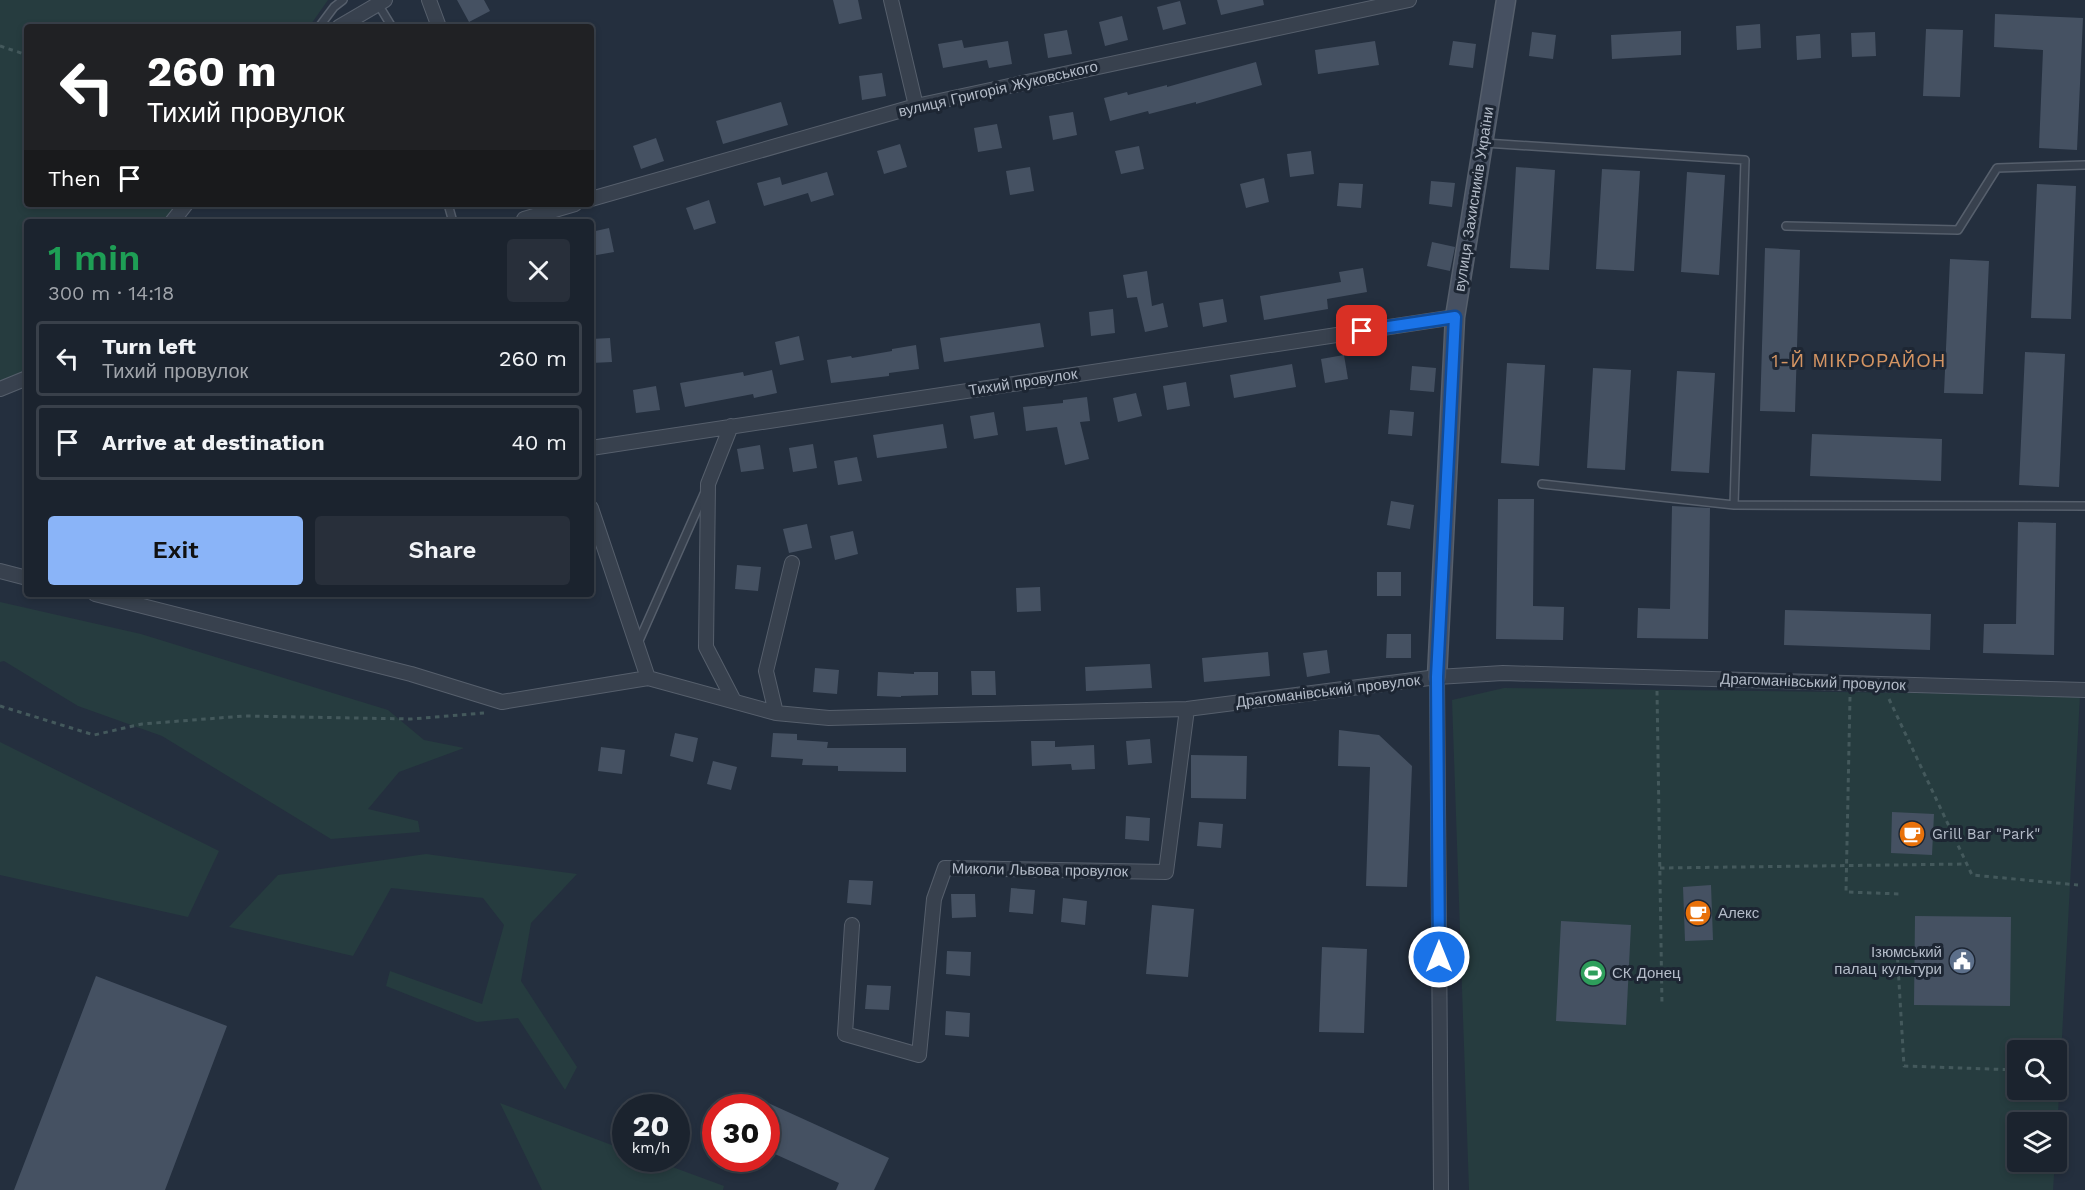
<!DOCTYPE html>
<html lang="en">
<head>
<meta charset="utf-8">
<style>
  :root { --surface:#1b232e; --page:#282f3a; --text:#f1f3f6; --muted:#a0a4aa; --line:#39404a; --accent:#8ab4f8 }
  body { margin:0; font-family:"Work Sans",sans-serif; background:var(--page); color:var(--text); height:100vh; display:flex; flex-direction:column; font-size:22px; white-space:nowrap }
  * { box-sizing:border-box; margin:0 }
  p { font-size:20px; color:var(--muted) }
  .icon { flex:none; width:33px; height:33px; fill:none; stroke:currentColor; stroke-width:2; stroke-linecap:round; stroke-linejoin:round }
  .map { position:relative; flex:1; overflow:hidden }
  .sheet { position:absolute; left:24px; top:219px; width:570px; height:378px; display:flex; flex-direction:column; background:var(--surface); border-radius:6px; box-shadow:0 3px 9px #0003,0 0 0 2px var(--line) }
  .sheet>* { flex:none }
  .guide { position:absolute; left:24px; top:24px; width:570px; height:183px; border-radius:6px; box-shadow:0 3px 9px #0003,0 0 0 2px var(--line); background:#202124; color:#fff; overflow:hidden }
  .buttons { position:absolute; left:2007px; top:1040px; display:grid; gap:12px }
  .buttons a { display:grid; place-items:center; width:60px; height:60px; border-radius:6px; background:var(--surface); box-shadow:0 3px 9px #0003,0 0 0 2px var(--line); font-size:30px }
  .speed { position:absolute; left:612px; top:1094px; display:flex; gap:12px; font-size:30px; font-weight:700; text-align:center }
  .speed>* { display:grid; place-content:center; width:78px; height:78px; border-radius:50%; background:var(--surface); box-shadow:0 3px 9px #0003,0 0 0 2px var(--line); line-height:1 }
  .speed small { font-size:15px; font-weight:400 }
  .speed .limit { border:9px solid #d22; background:#fff; color:#111 }
  .pin { position:absolute; display:grid; place-items:center; width:51px; height:51px; color:#fff; margin:-26px; border-radius:12px; box-shadow:0 3px 9px #0006 }
  .me { position:absolute; width:66px; margin:-33px; rotate:0deg; stroke-linejoin:round; filter:drop-shadow(0 0 4px #0008) }
  .turn { display:flex; align-items:center; gap:21px; height:126px; padding:0 24px; font-size:27px }
  .turn .icon { width:78px; height:78px; stroke-width:2.5 }
  .turn b { display:block; font-size:42px; line-height:51px }
  .then { display:flex; align-items:center; height:57px; padding:0 24px; background:#0003; gap:12px; font-size:22px }
  .round { display:grid; place-items:center; flex:none; width:63px; height:63px; border-radius:6px; background:var(--page) }
  .summary { display:flex; align-items:center; justify-content:space-between; height:102px; padding:0 24px }
  h1 { font-size:36px; font-weight:600; line-height:45px; color:#1e9e55 }
  .primary-button { display:flex; gap:12px; margin-top:auto; padding:12px 24px }
  .primary-button a { flex:1; height:69px; border-radius:6px; background:var(--accent); color:#111; font-size:24px; font-weight:600; line-height:69px; text-align:center }
  .primary-button a+a { background:var(--page); color:var(--text) }
  ul { padding:0; list-style:none }
  li { display:flex; align-items:center; gap:18px; height:75px; margin:0 12px 9px; padding:0 12px; border:3px solid var(--line); border-radius:6px }
  li div { flex:1 }
  li b { display:block; font-size:22px }
  li em { font-style:normal }
  .map>svg:first-child { display:block }
  .green { fill:#263c3f; fill-rule:evenodd }
  .building { fill:#455162 }
  .lines { fill:none; stroke-linecap:round; stroke-linejoin:round }
  .lane-casing { stroke:#565f6c; stroke-width:10 }
  .street-casing { stroke:#565f6c; stroke-width:16 }
  .secondary-casing { stroke:#565f6c; stroke-width:21 }
  .path { stroke:#44595c; stroke-width:3; stroke-dasharray:4.5 4.5; stroke-linecap:butt }
  .lane { stroke:#38414e; stroke-width:7 }
  .street { stroke:#38414e; stroke-width:14 }
  .secondary { stroke:#465061; stroke-width:18 }
  .route-casing { stroke:#114b97; stroke-width:15 }
  .route { stroke:#1a73e8; stroke-width:10 }
  .labels { text-anchor:middle; stroke-width:6; stroke-linejoin:round; paint-order:stroke }
  .street-label { font-size:15px; fill:#b4bcc9; stroke:#1d2633 }
  .poi-label { font-size:15px; fill:#b4bcc9; stroke:#1d2633; text-anchor:start }
  .quarter-label { font-size:18px; letter-spacing:1.5px; fill:#d59563; stroke:#1d2633 }
</style>
</head>
<body>
<div class="map">
<svg width="2085" height="1190" viewBox="0 0 2085 1190">
  <rect width="100%" height="100%" fill="#242f3e"/>
  <path class="green" d="M0,0H328L309,27H27V204H182L169,222H27V378L0,389Z
    M0,602L141,634L388,710L424,740L464,748L399,772L368,809L418,821L420,832L331,839L162,736L78,706L4,661L0,662Z
    M1504,688L2080,695L2057,1132L2056,1122H2018V1161H2055L2053,1190H1469L1452,700ZM2018,1050H2056V1089H2018Z
    M0,742L219,851L188,917L0,875Z
    M426,854L577,874L531,923L521,981L577,1067L565,1090L518,1018L477,1022L386,986L390,971L482,1004L504,925L483,898L391,888L353,956L229,927L278,875Z
    M500,1103L625,1150L626,1158H648L724,1186L723,1190H542Z"/>
  <path class="building" d="M457,0H484L490,11L469,22Z
    M833,0H858L862,19L839,24Z
    M1217,0H1263L1264,5L1221,15Z
    M1180,1L1186,24L1163,30L1157,7Z
    M1995,14L2083,18L2077,150L2039,148L2043,50L1994,47Z
    M1122,16L1128,40L1105,46L1099,22Z
    M1760,24L1761,48L1737,50L1736,26Z
    M1926,29L1963,30L1960,97L1923,96Z
    M1067,30L1072,54L1048,58L1044,34Z
    M1681,31V55L1612,59L1611,35Z
    M1532,32L1556,35L1553,59L1529,56Z
    M1875,32L1876,56L1852,57L1851,33Z
    M1820,34L1821,58L1797,60L1796,36Z
    M962,40L964,48L1008,41L1012,64L989,68L987,60L943,68L938,44Z
    M1375,41L1379,65L1318,74L1315,50Z
    M1453,41L1476,44L1473,68L1449,65Z
    M1256,62L1262,85L1196,104V102L1149,114L1148,111L1110,121L1104,98L1127,92L1128,95L1167,85V87Z
    M882,73L886,96L862,100L859,76Z
    M781,102L788,125L723,144L716,121Z
    M1073,112L1077,135L1053,140L1049,116Z
    M997,124L1002,148L978,152L974,128Z
    M656,138L664,161L641,169L633,146Z
    M900,144L907,167L884,174L877,151Z
    M1139,146L1144,169L1121,174L1115,151Z
    M1311,151L1314,174L1290,177L1287,154Z
    M1030,167L1034,191L1010,195L1006,171Z
    M1516,167L1555,170L1549,270L1510,268Z
    M1602,169L1640,171L1634,271L1596,269Z
    M827,172L834,195L811,202L808,193L764,206L757,183L780,177L782,185Z
    M1687,172L1725,175L1719,275L1681,272Z
    M1264,178L1269,202L1246,208L1240,184Z
    M1431,181L1455,183L1452,207L1429,204Z
    M1339,183L1363,184L1361,208L1337,206Z
    M2037,184L2076,186L2071,319L2031,318Z
    M709,200L716,223L694,230L686,208Z
    M609,228L614,252L591,256V232Z
    M1432,242L1455,247L1450,271L1427,266Z
    M1765,248L1800,250L1795,412L1760,411Z
    M1950,259L1989,261L1983,394L1944,393Z
    M1363,268L1367,292L1327,299L1328,309L1264,320L1260,296L1341,282L1339,272Z
    M1147,271L1152,306L1163,303L1168,327L1145,332L1137,297L1127,298L1123,275Z
    M1223,299L1227,322L1203,327L1199,303Z
    M1113,309L1115,333L1091,336L1089,312Z
    M1040,323L1044,347L944,362L940,338Z
    M799,336L804,360L780,365L775,342Z
    M610,338L612,362L591,363V339Z
    M916,345L919,369L889,373V376L831,383L827,360L851,356L852,358L892,351V349Z
    M2025,352L2065,354L2059,487L2019,485Z
    M1344,355L1348,379L1325,383L1321,359Z
    M1507,363L1545,365L1539,466L1501,463Z
    M1292,364L1296,387L1234,398L1230,375Z
    M1412,366L1436,368L1434,392L1410,390Z
    M1593,368L1631,370L1625,470L1587,468Z
    M772,370L777,393L754,398L753,394L685,407L680,383L743,372L744,376Z
    M1677,371L1715,373L1709,473L1671,471Z
    M1186,382L1190,406L1167,410L1163,386Z
    M656,386L660,410L636,413L633,390Z
    M1136,393L1142,416L1118,422L1113,398Z
    M1087,397L1090,421L1080,422L1089,459L1065,465L1057,427L1026,431L1023,407L1063,403V400Z
    M1390,410L1414,412L1412,436L1388,434Z
    M994,412L998,435L974,439L970,416Z
    M943,424L947,448L877,458L873,435Z
    M1812,434L1942,439L1941,481L1810,476Z
    M813,444L817,468L793,472L789,448Z
    M760,445L764,469L741,472L737,449Z
    M857,457L862,481L838,485L834,461Z
    M1498,499H1534L1533,606L1564,607L1563,640L1496,639Z
    M1391,501L1414,505L1410,529L1387,525Z
    M1672,506L1710,508L1708,639L1637,638L1638,608L1670,609Z
    M2018,522L2056,523L2054,655L1983,653L1984,624H2016Z
    M807,524L812,548L789,553L783,529Z
    M853,531L858,554L835,560L830,536Z
    M737,565L761,567L758,591L735,589Z
    M1377,572H1401V596H1377Z
    M1040,587L1041,611L1017,612L1016,588Z
    M1785,610L1931,614L1930,650L1784,645Z
    M1387,634H1411V658H1386Z
    M1327,650L1330,673L1307,677L1303,653Z
    M1268,652L1270,676L1204,682L1202,658Z
    M1150,664L1152,688L1086,691L1085,667Z
    M815,668L839,670L837,694L813,692Z
    M971,671H995L996,695H972Z
    M878,672L914,674V672H938V695L901,696V697L877,696Z
    M1339,730L1379,735L1412,766L1407,887L1366,886L1370,767L1338,766Z
    M675,733L698,738L693,762L670,756Z
    M773,733L797,734V740L828,742L827,748H906V772L838,771V766L802,765L803,759L771,757Z
    M1150,739L1152,763L1128,765L1126,741Z
    M1031,741H1055V747L1094,745L1095,769L1072,770L1071,764L1032,766Z
    M601,747L625,750L622,774L598,771Z
    M1191,755L1247,756L1246,799L1191,798Z
    M713,761L737,767L731,790L707,784Z
    M1892,812L1934,814L1932,855L1891,853Z
    M1126,816L1150,818L1149,841L1125,839Z
    M1199,822L1223,824L1221,848L1197,846Z
    M849,880L873,881L871,905L847,903Z
    M1711,885L1713,940L1685,941L1683,887Z
    M1011,888L1035,890L1033,914L1009,912Z
    M951,894H975L976,917L952,918Z
    M1063,898L1087,901L1085,925L1061,922Z
    M1152,905L1194,909L1188,977L1146,974Z
    M1915,916L2011,917L2010,1006L1914,1005Z
    M1561,921L1631,925L1626,1025L1556,1021Z
    M1322,947L1367,949L1364,1033L1319,1032Z
    M947,951L971,952L970,976L946,974Z
    M96,976L227,1026L165,1190H14Z
    M867,985L891,986L889,1010L865,1009Z
    M946,1011L970,1013L969,1037L945,1035Z
    M766,1102L889,1158L874,1190H836L839,1183L766,1150Z"/>
  <g class="lines">
    <defs>
      <path id="lane" d="M378,4L392,27
        M319,27L334,7L343,0
        M1485,143L1745,160L1734,505L2085,506
        M448,204L453,222
        M1786,226L1958,230L1997,168L2085,165
        M1542,484L1734,505
        M638,643L704,494"/>
      <path id="street" d="M429,0L439,27
        M891,0L916,106
        M339,27L385,0
        M591,199L916,106L1409,0
        M524,219L575,204
        M172,222L186,204
        M0,389L27,378
        M731,426L708,484L706,647L734,701
        M591,448L1455,317
        M591,508L648,678
        M0,571L27,578
        M95,594L411,674L502,702L648,678L776,713L829,718L1187,709L1437,677L1503,673L2085,690
        M1437,677L1441,1190
        M776,713L766,671L792,563
        M852,925L845,1034L919,1055L934,899L945,868L1166,872L1187,709"/>
      <path id="secondary" d="M1437,677L1455,317L1506,0"/>
    </defs>
    <use href="#lane" class="lane-casing"/>
    <use href="#street" class="street-casing"/>
    <use href="#secondary" class="secondary-casing"/>
    <path class="path" d="M0,46L27,55
      M1657,691L1662,1005
      M1850,697L1846,892L1901,894
      M1889,699L1972,875L2078,885
      M0,706L94,735L142,724L244,716L411,719L484,713
      M1660,868L1967,864
      M1897,949L1904,1066L2018,1070
      M2056,1071L2069,1072"/>
    <use href="#lane" class="lane"/>
    <use href="#street" class="street"/>
    <use href="#secondary" class="secondary"/>
  </g>
  <g class="lines">
    <defs>
      <path id="route" d="M1362,331L1455,317L1437,677L1439,957"/>
    </defs>
    <use href="#route" class="route-casing"/>
    <use href="#route" class="route"/>
  </g>
  <defs>
    <symbol id="cafe-disc" viewBox="-11 -11 22 22"><circle r="9.5" fill="#e8710a" stroke="#1d2633"/><path d="M-5.5-4.5H6V0H3Q3 3.5 0 3.5H-2.5Q-5.5 3.5-5.5 0ZM3-3.2v2h1.7v-2ZM-6 4.5H4V6H-6Z" fill="#fff"/></symbol>
    <symbol id="civic-disc" viewBox="-11 -11 22 22"><circle r="9.5" fill="#5c6f8a" stroke="#1d2633"/><path d="M-.6-6.5H3V-4.5H.6V-3L4-1V1h2V6H-6V1h2V-1L-.6-3ZM-1.2 2.5V6h2.4V2.5Z" fill="#fff"/></symbol>
    <symbol id="stadium-disc" viewBox="-11 -11 22 22"><circle r="9.5" fill="#2e9e5b" stroke="#1d2633"/><path d="M0-5a6.5 5 0 1 0 0 10a6.5 5 0 1 0 0-10ZM-3.5-1.8h7v3.6h-7Z" fill="#fff"/></symbol>
  </defs>
  <g fill-rule="evenodd">
    <use href="#cafe-disc" x="1897" y="819" width="30" height="30"/>
    <use href="#cafe-disc" x="1683" y="898" width="30" height="30"/>
    <use href="#civic-disc" x="1947" y="946" width="30" height="30"/>
    <use href="#stadium-disc" x="1578" y="958" width="30" height="30"/>
  </g>
  <g class="labels">
    <g class="street-label">
      <text transform="translate(998 89) rotate(-13)" y="5">вулиця Григорія Жуковського</text>
      <text transform="translate(1474 199) rotate(-81)" y="5">вулиця Захисників України</text>
      <text transform="translate(1023 382) rotate(-9)" y="5">Тихий провулок</text>
      <text transform="translate(1813 682) rotate(2)" y="5">Драгоманівський провулок</text>
      <text transform="translate(1328 691) rotate(-7)" y="5">Драгоманівський провулок</text>
      <text transform="translate(1040 870) rotate(1)" y="5">Миколи Львова провулок</text>
    </g>
    <g class="poi-label">
      <text x="1932" y="839">Grill Bar "Park"</text>
      <text x="1718" y="918">Алекс</text>
      <text x="1942" y="957" text-anchor="end">Ізюмський<tspan x="1942" dy="17">палац культури</tspan></text>
      <text x="1612" y="978">СК Донец</text>
    </g>
    <g class="quarter-label">
      <text x="1859" y="367">1-Й МІКРОРАЙОН</text>
    </g>
  </g>
</svg>
<div class="buttons">
<a><svg class="icon" aria-label="search" viewBox="0 0 24 24"><circle cx="10" cy="10" r="6"/><path d="M15 15l6 6"/></svg></a>
<a><svg class="icon" aria-label="layers" viewBox="0 0 24 24"><path d="M12 4l9 5-9 5-9-5zM3 14l9 5 9-5"/></svg></a>
</div>
<div class="speed"><div>20<small>km/h</small></div><div class="limit">30</div></div>
<div class="pin" style="left:1362px;top:331px;background:#d93025"><svg class="icon" aria-label="arrive" viewBox="0 0 24 24"><path d="M6 21V4h12l-3 4 3 4H6"/></svg></div>
<svg class="me" style="left:1439px;top:957px" viewBox="-20 -20 40 40"><circle r="17" fill="#1a73e8" stroke="#fff" stroke-width="3"/><path d="M0-11L8 9 0 5-8 9z" fill="#fff"/></svg>
<div class="guide">
<div class="turn"><svg class="icon" aria-label="left" viewBox="0 0 24 24"><path d="M17 20v-9H6M10 6l-5 5 5 5"/></svg><div><b>260 m</b>Тихий провулок</div></div>
<div class="then">Then<svg class="icon" aria-label="arrive" viewBox="0 0 24 24"><path d="M6 21V4h12l-3 4 3 4H6"/></svg></div>
</div>
<section class="sheet">
<div class="summary"><div><h1>1 min</h1><p>300 m · 14:18</p></div><a class="round"><svg class="icon" aria-label="close" viewBox="0 0 24 24"><path d="M6 6l12 12M18 6L6 18"/></svg></a></div>
<ul>
<li><svg class="icon" aria-label="left" viewBox="0 0 24 24"><path d="M17 20v-9H6M10 6l-5 5 5 5"/></svg><div><b>Turn left</b><p>Тихий провулок</p></div><em>260 m</em></li>
<li><svg class="icon" aria-label="arrive" viewBox="0 0 24 24"><path d="M6 21V4h12l-3 4 3 4H6"/></svg><div><b>Arrive at destination</b></div><em>40 m</em></li>
</ul>
<div class="primary-button"><a>Exit</a><a>Share</a></div>
</section>
</div>
</body>
</html>
